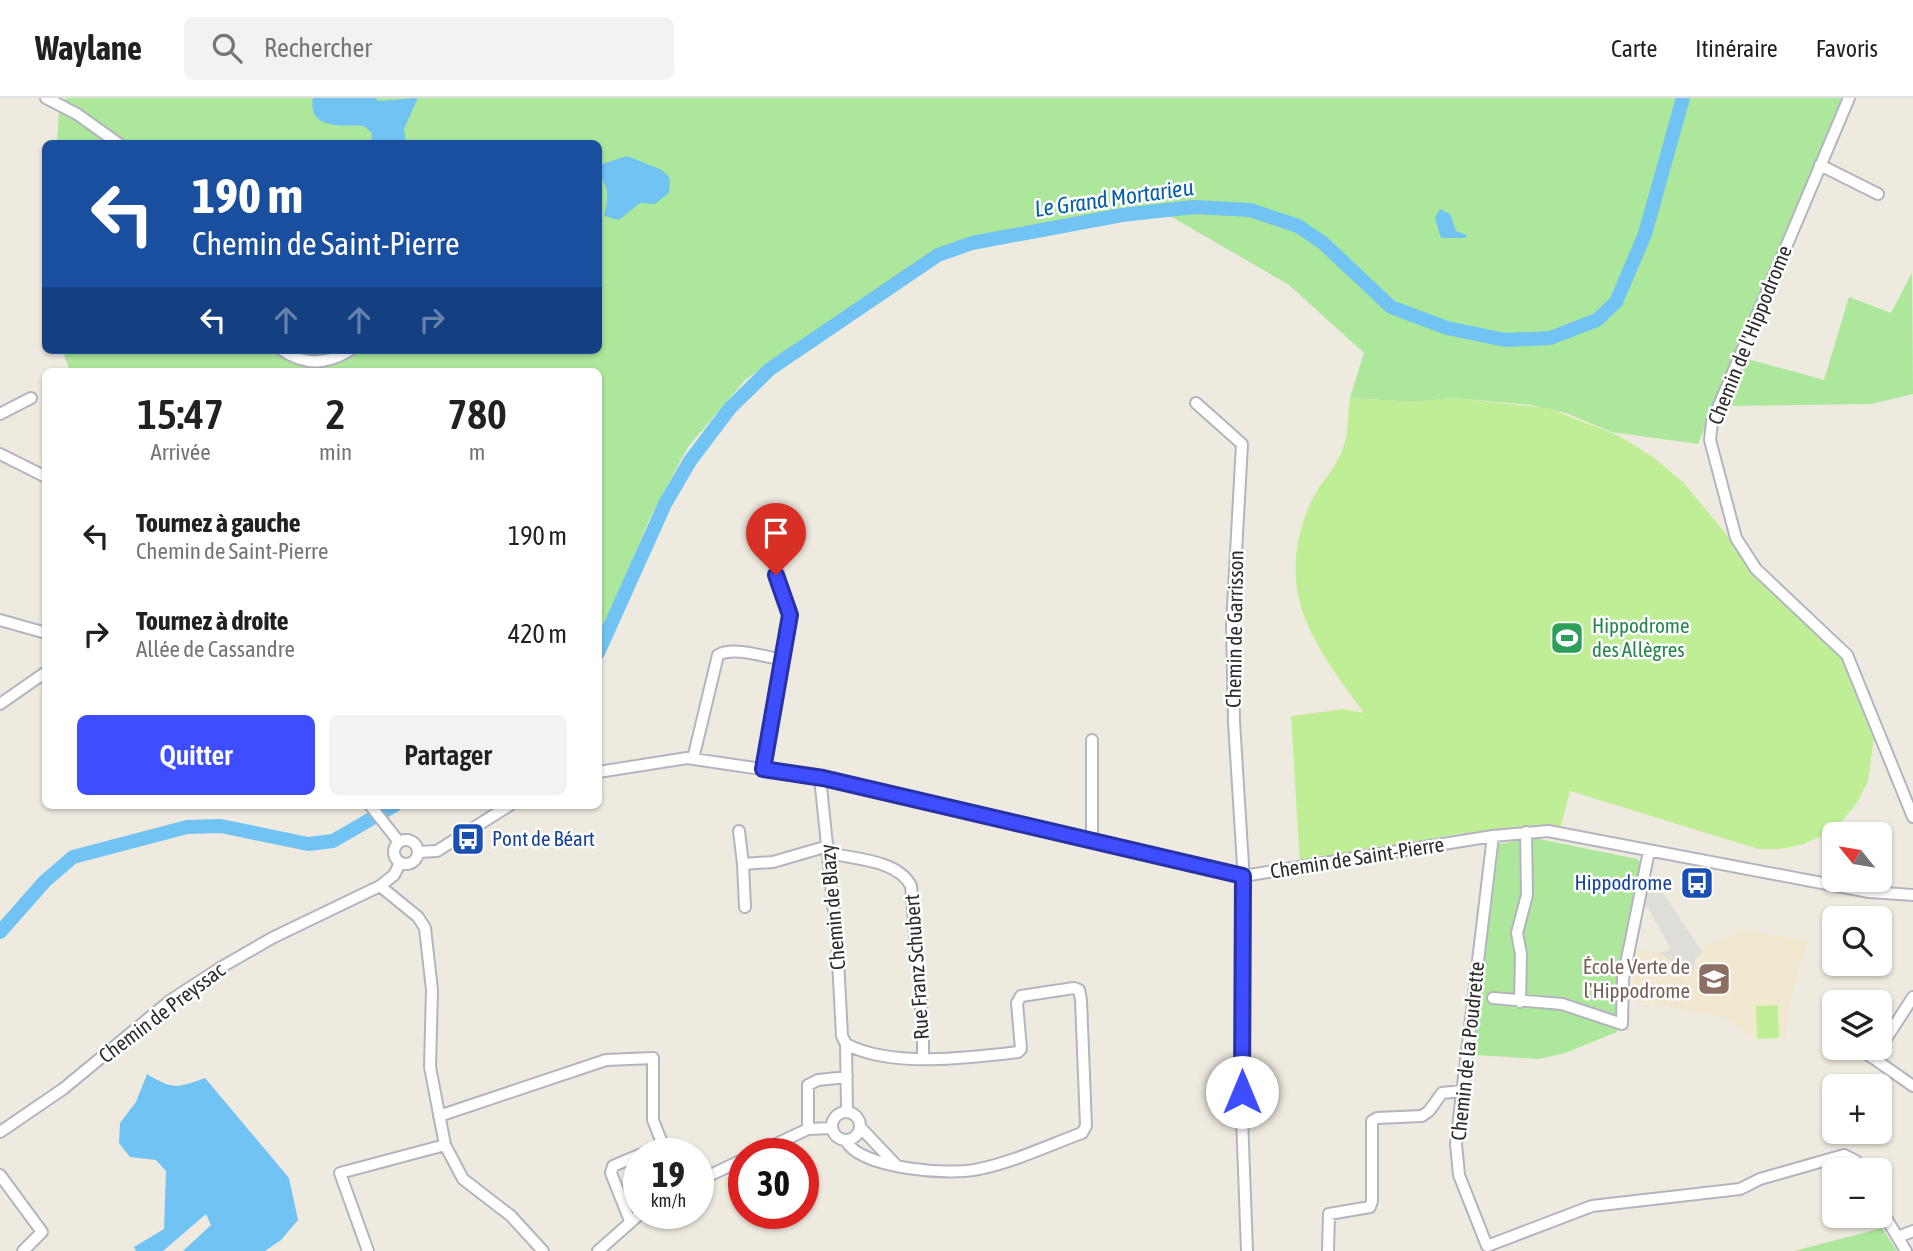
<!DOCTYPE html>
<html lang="fr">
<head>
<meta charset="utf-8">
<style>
  :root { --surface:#fff; --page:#f2f2f2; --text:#202124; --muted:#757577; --line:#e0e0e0; --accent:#3d4dff }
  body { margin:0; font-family:"Asap Condensed",sans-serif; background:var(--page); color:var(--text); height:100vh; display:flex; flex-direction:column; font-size:26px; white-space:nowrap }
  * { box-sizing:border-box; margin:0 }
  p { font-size:23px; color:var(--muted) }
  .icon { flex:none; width:38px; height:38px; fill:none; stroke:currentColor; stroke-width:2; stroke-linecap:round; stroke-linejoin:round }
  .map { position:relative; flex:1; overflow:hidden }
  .side { position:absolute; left:42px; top:270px; width:560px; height:441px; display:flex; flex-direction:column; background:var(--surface); border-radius:10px; box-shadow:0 2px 5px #0004 }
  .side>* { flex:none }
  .banner { position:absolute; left:42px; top:42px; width:560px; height:214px; border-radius:10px; box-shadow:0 2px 5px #0004; background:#1a4fa0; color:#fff; overflow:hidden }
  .needle { width:46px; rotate:300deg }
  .controls { position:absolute; left:1822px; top:724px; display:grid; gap:14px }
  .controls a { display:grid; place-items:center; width:70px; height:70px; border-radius:10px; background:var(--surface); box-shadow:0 2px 5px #0004; font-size:35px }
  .speed { position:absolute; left:623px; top:1040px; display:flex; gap:14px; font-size:35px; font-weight:700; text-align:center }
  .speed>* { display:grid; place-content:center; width:91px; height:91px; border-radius:50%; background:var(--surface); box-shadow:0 2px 5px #0004; line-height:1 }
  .speed small { font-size:18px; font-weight:400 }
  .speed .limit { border:10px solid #d22; background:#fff; color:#111 }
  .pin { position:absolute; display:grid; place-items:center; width:60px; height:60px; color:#fff; margin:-72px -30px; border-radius:50% 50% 50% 0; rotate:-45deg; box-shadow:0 0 7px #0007 }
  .pin .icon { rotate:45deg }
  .me { position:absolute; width:77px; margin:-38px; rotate:0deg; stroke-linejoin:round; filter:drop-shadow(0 0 5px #0008) }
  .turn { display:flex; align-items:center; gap:24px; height:147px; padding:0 35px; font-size:32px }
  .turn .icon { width:91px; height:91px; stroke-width:2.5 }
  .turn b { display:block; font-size:49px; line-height:60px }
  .lanes { display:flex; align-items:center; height:66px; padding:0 35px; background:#0003; justify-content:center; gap:35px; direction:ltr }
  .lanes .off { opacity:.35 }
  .eta { display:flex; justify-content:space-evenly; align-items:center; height:119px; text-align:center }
  .eta b { font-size:42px; font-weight:600; line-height:49px }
  .button { display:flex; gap:14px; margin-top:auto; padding:14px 35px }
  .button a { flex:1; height:80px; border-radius:10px; background:var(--accent); color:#fff; font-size:28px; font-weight:600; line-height:80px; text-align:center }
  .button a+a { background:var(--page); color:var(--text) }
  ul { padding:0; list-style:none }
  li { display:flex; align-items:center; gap:21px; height:98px; padding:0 35px }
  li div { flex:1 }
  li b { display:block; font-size:26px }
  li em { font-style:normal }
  header { display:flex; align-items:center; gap:42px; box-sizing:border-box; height:98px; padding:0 35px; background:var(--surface); border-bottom:2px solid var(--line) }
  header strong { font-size:33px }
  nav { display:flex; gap:38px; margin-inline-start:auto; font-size:24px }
  .search { width:490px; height:63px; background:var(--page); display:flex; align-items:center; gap:18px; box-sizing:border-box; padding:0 24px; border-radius:10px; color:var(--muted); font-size:26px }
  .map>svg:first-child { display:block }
  .education { fill:#f1e9cf }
  .green { fill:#ade79b }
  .pitch { fill:#c0ee97 }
  .plaza { fill:#dfddd7 }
  .water { fill:#71c3f3 }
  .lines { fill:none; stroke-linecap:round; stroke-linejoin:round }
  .river { stroke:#71c3f3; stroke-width:14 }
  .minor-casing { stroke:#b4b4c1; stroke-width:14 }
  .minor { stroke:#fff; stroke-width:10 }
  .route-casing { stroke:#2832a6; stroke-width:18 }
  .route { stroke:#3d4dff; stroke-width:12 }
  .labels { text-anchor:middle; stroke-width:5; stroke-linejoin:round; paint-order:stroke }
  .street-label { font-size:21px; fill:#2e2e2e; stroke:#fff }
  .leisure-label { font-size:21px; fill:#27864d; stroke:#fff; text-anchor:start }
  .transit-label { font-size:21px; fill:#164399; stroke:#fff; text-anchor:start }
  .education-label { font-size:21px; fill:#785e54; stroke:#fff; text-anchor:end }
  .water-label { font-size:23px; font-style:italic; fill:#0960a6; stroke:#fff }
</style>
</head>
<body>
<header>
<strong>Waylane</strong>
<div class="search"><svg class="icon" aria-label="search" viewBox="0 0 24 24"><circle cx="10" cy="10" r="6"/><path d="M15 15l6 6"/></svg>Rechercher</div>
<nav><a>Carte</a><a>Itinéraire</a><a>Favoris</a></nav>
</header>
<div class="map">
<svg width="1913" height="1153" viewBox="0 0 1913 1153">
  <rect width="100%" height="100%" fill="#efeae0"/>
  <path class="education" d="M1738,831L1808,843L1791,898L1785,941H1757L1722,919L1630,902L1637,852L1695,857L1708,846L1729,838L1736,839Z"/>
  <path class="green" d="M66,0H1844L1698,346L1611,334L1566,315L1531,307L1453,300L1413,304L1350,300L1364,255L1289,187L1172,119L1138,110L952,145L889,182L745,282L688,349L650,420L599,541L598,273H70L62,252H598V46H57L59,13Z
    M1912,175L1913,296L1871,306L1725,308L1744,260L1824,282L1849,199L1891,215Z
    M1534,740L1637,761L1642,767L1616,879L1617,934L1565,955L1539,961L1476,957L1479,898L1499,746Z
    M1882,1130L1897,1153H1794Z"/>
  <path class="pitch" d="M1350,300L1413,304L1453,300L1548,310L1619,338L1653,359L1684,385L1730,441L1747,467L1841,559L1874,640L1868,683L1858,703L1843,722L1825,736L1804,746L1781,751H1758L1570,693L1561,728C1480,725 1382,752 1300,767L1291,618L1344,611L1364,615C1315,547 1273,497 1309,408C1317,388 1334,373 1342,353C1349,337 1347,318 1350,300Z
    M1778,907L1779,940L1757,941L1756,908Z"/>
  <path class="plaza" d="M1642,792L1664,796L1702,854L1695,861L1694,872H1685L1659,855L1671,851L1648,810L1639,808Z"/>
  <path class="water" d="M313,0H375L378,3L417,0V2L404,31L406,45L371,46L372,35L364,28C342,27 307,32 313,0Z
    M627,58L662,72L670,80L669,95L655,106L640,105L619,122L604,118C608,102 610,90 599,77V67Z
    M1440,111L1450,116L1456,133L1467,137L1465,140H1441L1435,120Z
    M147,976C173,992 177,990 205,980L289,1080L298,1122L281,1142L265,1153H183L211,1127L206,1116L163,1153H136L134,1149L164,1131L166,1073L156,1062L130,1059L119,1045L120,1025L136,1004Z"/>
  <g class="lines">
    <path class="river" d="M598,555L665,406L690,363L730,310L770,271L938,157L972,145L1122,117L1194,109L1250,112L1298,128L1323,145L1391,209L1447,230L1505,242L1550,240L1597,222L1616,204L1645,136L1683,0
      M0,834L45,783L73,759L187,729L221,728L308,746L333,743L395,707"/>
    <defs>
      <path id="minor" d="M46,0L77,16L119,46
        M1849,0L1712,324L1710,342L1736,440L1756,471L1847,557L1913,719
        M1820,67L1878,96
        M282,252C305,268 328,266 350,252
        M1196,305L1242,346L1232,527L1234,624L1243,767L1242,1019L1247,1153
        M0,316L31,300
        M0,356L46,379
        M0,522L46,535
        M0,606L46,574
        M1092,642V742
        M693,661L718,557C734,548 765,559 783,562
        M763,671L790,517L776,477
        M598,674L687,660L823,680L1243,778L1493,738L1548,733L1869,794L1913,797
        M823,680L821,689L837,843L842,938L846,946C890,970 970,960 1018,954L1021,951L1017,905L1021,898L1074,890L1079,892L1081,902L1086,1028L1082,1035C1049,1047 1014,1064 979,1071C951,1078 861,1071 846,1043
        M370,707L399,744
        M739,733L743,766
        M1493,738L1456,1046L1459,1077L1487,1148L1592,1108L1740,1091L1760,1081L1844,1057L1856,1063L1860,1073
        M394 754a12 12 0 1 1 24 0a12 12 0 1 1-24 0Z
        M419,754L437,753L510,707
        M828,755C855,761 898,762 911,788L923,931V959
        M745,809L743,766L773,764L828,748
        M1493,900L1562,906L1622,926L1623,881L1649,753
        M1520,904L1521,856L1517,835L1527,797L1526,734
        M846,946L847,1013
        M1858,950L1873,960
        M1879,950L1873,960L1913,988
        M1880,950L1913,899
        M832 1028a14 14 0 1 1 28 0a14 14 0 1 1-28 0Z
        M439,1018L606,962L653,960V1022L666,1055
        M860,1029L896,1067
        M808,1031V987L818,982L847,979
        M0,1034L63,991L171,902L220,870L272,840L380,788L394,777L400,765
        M445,1047L463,1081L511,1118L543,1153
        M644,1055L663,1047
        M757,1055L808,1031L832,1030
        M0,1077L42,1134L23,1153
        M698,1083L744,1061
        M1880,1110L1906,1153
        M630,1123L611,1075L613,1068L639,1057
        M1898,1139L1913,1133
        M368,1153L340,1075L445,1047L430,969L432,892L425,830L418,819L380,788
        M598,1153L641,1115
        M1328,1153L1329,1116L1370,1109L1372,1103V1023L1377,1020L1422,1018L1429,1013L1442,995L1462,993"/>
    </defs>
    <use href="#minor" class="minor-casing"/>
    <use href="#minor" class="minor"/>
  </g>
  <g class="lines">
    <defs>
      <path id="route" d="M776,477L790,517L763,671L823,680L1243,778L1242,994"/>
    </defs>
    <use href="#route" class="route-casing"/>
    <use href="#route" class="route"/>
  </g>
  <defs>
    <symbol id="stadium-square" viewBox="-11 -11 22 22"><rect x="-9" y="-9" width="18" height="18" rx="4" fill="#2e9e5b" stroke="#fff"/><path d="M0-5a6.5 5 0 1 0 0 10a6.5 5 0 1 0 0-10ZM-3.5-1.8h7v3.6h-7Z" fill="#fff"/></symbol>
    <symbol id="bus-square" viewBox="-11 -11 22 22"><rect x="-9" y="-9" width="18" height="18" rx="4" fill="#1a4fb4" stroke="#fff"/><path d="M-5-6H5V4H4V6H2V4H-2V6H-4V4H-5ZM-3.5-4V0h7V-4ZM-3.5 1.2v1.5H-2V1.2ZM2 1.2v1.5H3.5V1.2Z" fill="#fff"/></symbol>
    <symbol id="school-square" viewBox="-11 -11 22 22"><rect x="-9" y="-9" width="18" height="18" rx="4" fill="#8d6e63" stroke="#fff"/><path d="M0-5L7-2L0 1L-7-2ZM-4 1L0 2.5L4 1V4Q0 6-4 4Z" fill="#fff"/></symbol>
  </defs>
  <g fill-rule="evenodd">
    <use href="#stadium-square" x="1548" y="521" width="38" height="38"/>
    <use href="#bus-square" x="449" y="722" width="38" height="38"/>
    <use href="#bus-square" x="1678" y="766" width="38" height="38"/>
    <use href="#school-square" x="1695" y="862" width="38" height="38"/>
  </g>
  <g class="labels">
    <g class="street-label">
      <text transform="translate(1750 237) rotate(-68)" y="7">Chemin de l'Hippodrome</text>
      <text transform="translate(1235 531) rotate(-89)" y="7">Chemin de Garrisson</text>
      <text transform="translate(1357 760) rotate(-9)" y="7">Chemin de Saint-Pierre</text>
      <text transform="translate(833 809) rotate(-95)" y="7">Chemin de Blazy</text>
      <text transform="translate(917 869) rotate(-94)" y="7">Rue Franz Schubert</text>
      <text transform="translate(162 915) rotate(-37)" y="7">Chemin de Preyssac</text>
      <text transform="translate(1468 953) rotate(-84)" y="7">Chemin de la Poudrette</text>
    </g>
    <g class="leisure-label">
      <text x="1592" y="535">Hippodrome<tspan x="1592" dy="24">des Allègres</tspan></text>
    </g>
    <g class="transit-label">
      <text x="492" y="748">Pont de Béart</text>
      <text x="1672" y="792" text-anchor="end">Hippodrome</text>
    </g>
    <g class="education-label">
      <text x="1690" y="876">École Verte de<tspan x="1690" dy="24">l'Hippodrome</tspan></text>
    </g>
    <g class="water-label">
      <text transform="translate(1114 100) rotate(-8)" y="8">Le Grand Mortarieu</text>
    </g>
  </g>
</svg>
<div class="controls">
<a><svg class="needle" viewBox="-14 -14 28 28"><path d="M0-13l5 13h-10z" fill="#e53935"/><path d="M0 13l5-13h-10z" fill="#757577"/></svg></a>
<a><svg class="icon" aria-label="search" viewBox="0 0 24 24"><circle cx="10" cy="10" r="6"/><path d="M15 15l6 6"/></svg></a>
<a><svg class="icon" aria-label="layers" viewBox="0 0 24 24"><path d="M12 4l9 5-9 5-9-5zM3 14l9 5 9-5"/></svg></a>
<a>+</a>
<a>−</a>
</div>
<div class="speed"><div>19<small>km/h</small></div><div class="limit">30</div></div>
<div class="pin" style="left:776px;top:477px;background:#d93025"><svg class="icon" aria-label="arrive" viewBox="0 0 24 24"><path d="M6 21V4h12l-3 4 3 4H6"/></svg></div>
<svg class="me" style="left:1242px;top:994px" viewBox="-20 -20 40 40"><circle r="19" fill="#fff"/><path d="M0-13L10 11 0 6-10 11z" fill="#3d4dff"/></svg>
<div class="banner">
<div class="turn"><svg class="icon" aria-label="left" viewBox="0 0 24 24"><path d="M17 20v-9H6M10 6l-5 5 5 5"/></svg><div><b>190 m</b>Chemin de Saint-Pierre</div></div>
<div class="lanes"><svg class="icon" aria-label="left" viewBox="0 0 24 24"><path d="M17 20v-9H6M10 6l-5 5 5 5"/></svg><svg class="icon off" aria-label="ahead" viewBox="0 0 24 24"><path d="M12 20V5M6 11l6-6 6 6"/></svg><svg class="icon off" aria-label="ahead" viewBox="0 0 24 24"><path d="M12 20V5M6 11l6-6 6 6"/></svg><svg class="icon off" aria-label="right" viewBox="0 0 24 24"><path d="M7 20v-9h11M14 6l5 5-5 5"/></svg></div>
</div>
<section class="side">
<div class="eta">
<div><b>15:47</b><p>Arrivée</p></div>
<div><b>2</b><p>min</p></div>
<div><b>780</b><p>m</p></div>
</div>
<ul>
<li><svg class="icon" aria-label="left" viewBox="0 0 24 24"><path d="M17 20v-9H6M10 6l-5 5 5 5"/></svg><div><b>Tournez à gauche</b><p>Chemin de Saint-Pierre</p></div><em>190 m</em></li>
<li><svg class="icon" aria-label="right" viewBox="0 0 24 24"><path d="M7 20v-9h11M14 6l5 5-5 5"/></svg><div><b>Tournez à droite</b><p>Allée de Cassandre</p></div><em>420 m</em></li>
</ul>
<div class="button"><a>Quitter</a><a>Partager</a></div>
</section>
</div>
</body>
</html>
